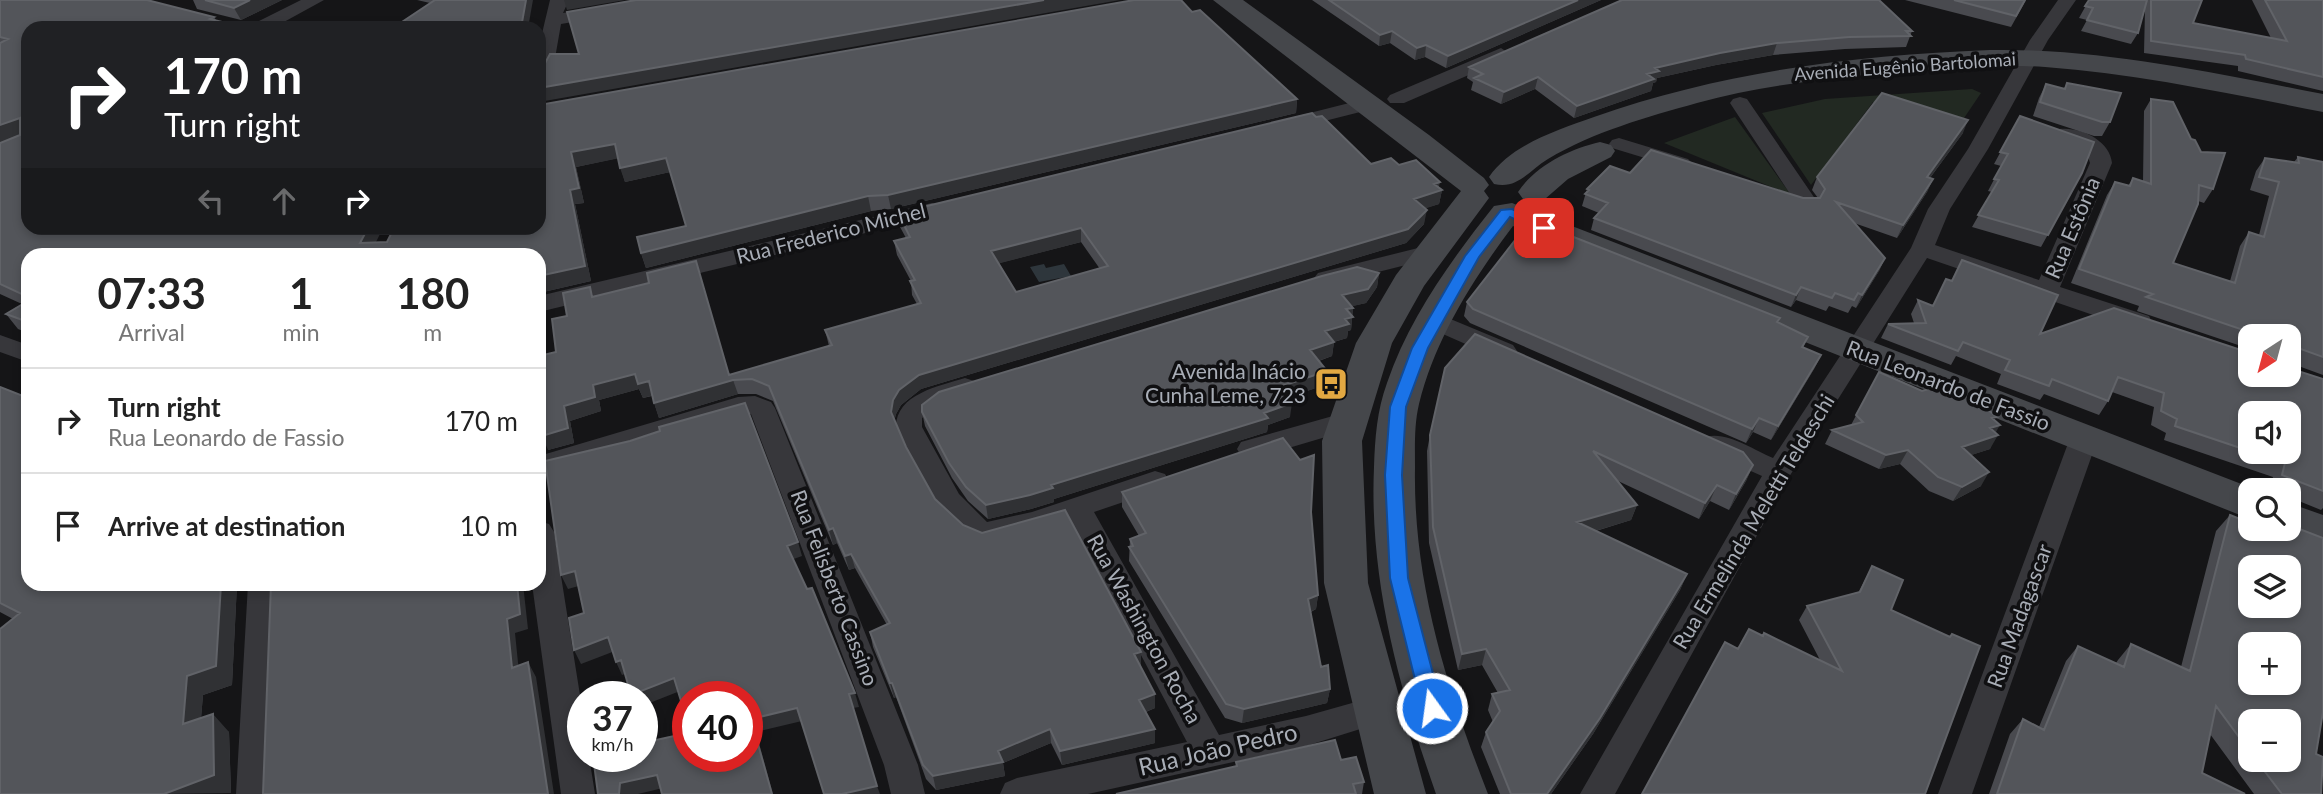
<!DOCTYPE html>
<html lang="en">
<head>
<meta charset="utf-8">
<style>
  :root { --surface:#fff; --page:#f6f6f6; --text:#222; --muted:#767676; --line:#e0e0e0 }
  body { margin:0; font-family:Lato,sans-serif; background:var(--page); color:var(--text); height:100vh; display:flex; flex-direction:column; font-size:26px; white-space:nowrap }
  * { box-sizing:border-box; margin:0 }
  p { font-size:23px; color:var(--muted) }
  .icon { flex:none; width:38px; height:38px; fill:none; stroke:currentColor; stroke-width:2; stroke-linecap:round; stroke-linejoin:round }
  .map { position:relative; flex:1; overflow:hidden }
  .drawer { position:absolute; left:21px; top:248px; width:525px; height:343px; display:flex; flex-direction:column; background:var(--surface); border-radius:21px; box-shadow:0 4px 10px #0003 }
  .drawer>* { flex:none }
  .guide { position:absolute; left:21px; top:21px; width:525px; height:214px; border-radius:21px; box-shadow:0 4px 10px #0003; background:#202124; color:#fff; overflow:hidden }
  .needle { width:46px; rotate:216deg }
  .fabs { position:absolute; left:2238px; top:324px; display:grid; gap:14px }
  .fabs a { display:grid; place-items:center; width:63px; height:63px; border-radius:14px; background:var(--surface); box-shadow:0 4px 10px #0003; font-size:35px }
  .speed { position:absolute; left:567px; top:681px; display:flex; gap:14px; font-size:35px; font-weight:700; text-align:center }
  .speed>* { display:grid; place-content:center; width:91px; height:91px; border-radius:50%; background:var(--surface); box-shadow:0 4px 10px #0003; line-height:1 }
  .speed small { font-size:18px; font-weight:400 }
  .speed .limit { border:10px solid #d22; background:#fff; color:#111 }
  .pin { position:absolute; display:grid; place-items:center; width:60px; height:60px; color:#fff; margin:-30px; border-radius:14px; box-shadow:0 4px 10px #0006 }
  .me { position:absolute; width:77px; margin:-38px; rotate:346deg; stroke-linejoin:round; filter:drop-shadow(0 0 5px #0008) }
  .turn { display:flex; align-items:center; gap:24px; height:147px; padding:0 28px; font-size:32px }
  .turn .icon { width:91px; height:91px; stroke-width:2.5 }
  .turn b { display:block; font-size:49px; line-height:60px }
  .lanes { display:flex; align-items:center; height:66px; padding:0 28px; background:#0003; justify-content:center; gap:35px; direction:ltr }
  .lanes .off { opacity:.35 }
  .eta { display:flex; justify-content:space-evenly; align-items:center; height:119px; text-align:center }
  .eta b { font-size:42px; font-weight:700; line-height:49px }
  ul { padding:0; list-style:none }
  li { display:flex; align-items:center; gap:21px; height:105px; padding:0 28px; border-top:2px solid var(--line) }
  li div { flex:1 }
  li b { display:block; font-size:26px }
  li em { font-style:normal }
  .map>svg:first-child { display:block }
  .green { fill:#222922 }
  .water { fill:#2e363c }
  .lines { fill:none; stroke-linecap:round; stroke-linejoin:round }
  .street { fill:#37373b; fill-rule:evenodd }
  .secondary { fill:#45474b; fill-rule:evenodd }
  .wall { fill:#494a4f; fill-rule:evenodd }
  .shaded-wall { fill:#303134 }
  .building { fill:#53555a; stroke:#616368; stroke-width:2; fill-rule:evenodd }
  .route { fill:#1a73e8; stroke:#114b97; stroke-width:2 }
  .labels { text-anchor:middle; stroke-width:7; stroke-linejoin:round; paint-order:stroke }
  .far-street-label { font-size:18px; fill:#a8adb6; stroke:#101012 }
  .street-label { font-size:21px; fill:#a8adb6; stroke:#101012 }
  .poi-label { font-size:21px; fill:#a8adb6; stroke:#101012; text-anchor:end }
  .near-street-label { font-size:24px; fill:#a8adb6; stroke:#101012 }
</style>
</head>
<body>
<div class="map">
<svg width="2323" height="794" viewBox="0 0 2323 794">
  <rect width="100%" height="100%" fill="#151517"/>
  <path class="green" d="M1972,89L1981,93L1958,127L1873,102L1811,185L1762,113L1825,99Z
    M1735,117L1791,195L1664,143Z"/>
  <path class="water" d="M1044,264L1046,268L1064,264L1071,276L1039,282L1030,267Z"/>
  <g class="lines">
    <path class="street" d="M301,0H324L273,28H250L253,24Z
      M550,0H569L563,13L641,0H682L673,5L561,24L554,64L546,80L539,82V46Z
      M2058,0H2076L2048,40L1988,149L1950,209L1935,245L2039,280L2090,163L2086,150L2054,138L2051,134L2054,130C2076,124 2110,139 2112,163L2060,287L2149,316L2152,322L2149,328L2140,330L2131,328L1927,258L1789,477L1615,794H1580L1762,476L1706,451L1702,444L1706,437C1727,431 1753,450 1773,458L1911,248L1928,209L1968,149L2030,40Z
      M1501,48L1510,54L1508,58L1404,103H1390L1387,99L1390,95Z
      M1740,97L1747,99L1818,203L1815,208H1799L1796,203L1730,103L1733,99Z
      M1369,98L1376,100L1379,104L1376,108L1289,130L1282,128L1279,124L1282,120Z
      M1619,138L1688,159L1692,163L1688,167L1681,169L1612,148L1609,144L1612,140Z
      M932,203L940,205L943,210L940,215L539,312V296Z
      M1434,244L1442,246L1446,251L1442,256L1326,285L1318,283L1314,278L1318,273Z
      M1436,313L1513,345L1517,351L1513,357L1504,359L1495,357L1427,327L1424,321L1427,315Z
      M0,335L28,345V362L0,352Z
      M965,378L974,381L978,387L974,393L944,404L922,418V427L959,494L987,522L1032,512L1155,471L1165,474L1169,481L1165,488L1094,512L1219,735L1306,716L1377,696L1389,700L1394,710L1389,720L1306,746L1088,794H1000L1005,783L1017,778L1187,742L1070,521L983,545C936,530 916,467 896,427C896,394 939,386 965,378Z
      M755,396L771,402L775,408L918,765L925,794H891L884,765L751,414L739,415L539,476V456L738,397Z
      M1347,412L1356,414L1360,421L1356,428L1251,459L1241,456L1237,449L1241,442Z
      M2084,428L2094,431L2098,438L1972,794H1938L2070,438L2074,431Z
      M539,521L549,524L554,532L583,714V756H589L595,794H561L532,584H539Z
      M248,584H278L270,794H236Z"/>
    <path class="secondary" d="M1213,0H1243L1429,135L1484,178L1489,185L1484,191L1489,198L1424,286L1392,343L1362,441L1368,583L1426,794H1374L1324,583L1322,441L1356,343L1396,275L1461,191Z
      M1990,50C2101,48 2214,73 2323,94V112C2231,94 2139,74 2045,67C1996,64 1946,68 1897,72C1830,78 1762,85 1697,103C1647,117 1593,132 1548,159C1529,170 1518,190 1494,184L1489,177C1512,144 1558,130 1594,117C1721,72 1855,55 1990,50Z
      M1600,142L1611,145L1615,151L1611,157L1568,179L1545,199L1534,202L1523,199L1518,192C1536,165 1570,149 1600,142Z
      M1512,203L2257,490H2250V519L1513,226C1473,279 1435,339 1419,404C1414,425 1415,447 1415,468C1413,582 1447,689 1488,794H1436C1399,688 1369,580 1374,467C1375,438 1377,410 1387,383C1409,318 1452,259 1494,206Z
      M2289,503L2323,515V548L2274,530L2289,528Z"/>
  </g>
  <path class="wall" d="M0,0L214,17L216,20L28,228L375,243L539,228V105L1192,12L1297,99L1296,113L891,209L871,211L646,268L641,253L686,226L670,172L625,182L618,158L576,167L584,203L575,204L591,281L539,293V256H28V333L18,329L6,314L22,304L0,294Z
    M193,0H282L241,20L197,9Z
    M417,0H533L430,3Z
    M1312,0H1601L1446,68L1425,57L1415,60L1390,43L1379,46Z
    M1905,0H2026L2011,27Z
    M2089,0H2202L2193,23L2271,38L2252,0H2323V91L2238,71V66L2144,53L2145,9L2138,33L2131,44L2081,31L2087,20L2079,18Z
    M1912,31L1906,47L1845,49L1773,55L1716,65L1657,78L1656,82L1653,83L1651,91L1574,118L1535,89L1501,104L1471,90L1473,82L1467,78L1469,67Z
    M2067,83L2110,122L2102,136H2094L2033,116L2039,98L2046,84L2064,89Z
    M2151,99L2213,189L2204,203L2198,201L2173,263L2230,281L2240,246L2249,232L2259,235L2269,196L2250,190L2256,171L2265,158L2294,162L2298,157L2323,162V375L2293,364L2289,368L2323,379V508L2321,510L2289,497V490L2270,489L2273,477L2164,440L2166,433L2151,425L2154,407L2112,392L2108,401L2099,415L2044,394L2040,400L1997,384L2001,374L1956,356L1951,365L1881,338L1888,324L1914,323L1911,314L1918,300L1933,306L2040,334L2250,374L2289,336H2250V349L2137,311L2139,306L2071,283L2107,195L2115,182L2128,186L2133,178L2143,181L2144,111Z
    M2020,116L2082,173L2041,247L1972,227L1992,192L1988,191L2001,166L1994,164Z
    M1963,133L1930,178L1933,179L1927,192L1897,238L1854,223L1885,258L1879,271L1856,308L1852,306L1848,313L1829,306L1826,311L1796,300L1791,307L1591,230L1594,218L1599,213L1582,206L1587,189L1630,173L1803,198H1818L1812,190L1817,177Z
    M1371,164L1399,165L1442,190L1439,204L1425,208L1424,224L1406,243L921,389L901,405L896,414L894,421L906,447L935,499L963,525L1141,652L1140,666L1155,694V708L1146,712L1155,743L1062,765L1051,743L1003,763L1005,776L936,790L926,779L896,697L894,698L873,647L870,632L887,625L855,568L849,570L837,543L833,545L773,401L756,394H738L659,418L652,396L643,398L639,389L599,400L601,411L570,421L574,443L548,450L556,352L567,316L594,297L730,375L829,346L825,330L917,304L912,295L911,281L897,255L894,241L906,238L900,227L898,213ZM1081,242L1100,269L1016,292L999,263Z
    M1379,273L1377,287L1366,303L1352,306L1353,308L1351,330L1348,331L1347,338L1334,342L1332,356L1319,361L1325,385L1288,397L1290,417L1268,425L1267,432L1054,499V502L1031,509L988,519L968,501L952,478L925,426L922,412Z
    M1467,302L1780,318L1778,323L1808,337L1803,348L1821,355L1814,369L1771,440L1753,432L1746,443L1470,323L1464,316Z
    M1879,372L1922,391L1994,421L1995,432L1990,449L1971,455L1981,486L1953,501L1929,491L1900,464L1879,469L1825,444L1832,430L1851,425Z
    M0,387L28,584H237L232,685L203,695L201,718L229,732L231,793L13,619L0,612Z
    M1430,435L1753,465L1746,481L1729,510L1710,501L1699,519L1618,481L1637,505L1631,520L1596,531L1687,574L1680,590L1593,734L1551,794H1500L1481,747L1486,732L1493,722L1488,710L1492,694L1498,693L1482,665L1458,670L1429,543L1427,451Z
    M1122,492L1311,512L1318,595L1316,609L1311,612L1321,667L1330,689L1327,703L1242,723L1225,718L1129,561L1130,539L1139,536L1122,507Z
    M2230,515L2250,528H2289L2321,794H2254L2210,734L2202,773L2245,794H1989L2010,734L2023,719L2039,727L2066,661L2078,646L2116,663L2118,660L2131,644L2181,667L2216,531ZM2250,721L2289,760H2250Z
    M1872,566L1891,610L1949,637L1952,634L1925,794L1738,649L1820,660L1799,620L1807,606L1858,593Z
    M1341,760L1364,782L1362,794H1116L1236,767V762Z"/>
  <path class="shaded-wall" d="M250,0H282L241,20L234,8Z
    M526,0H533L528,28H521Z
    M564,0H625L567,10Z
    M1044,0H1120L539,102V88Z
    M1578,0H1601L1446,68L1448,56Z
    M1392,31L1390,43L1379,46L1380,35Z
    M1777,43L1773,55L1716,65L1657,78L1656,82L1653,83L1651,91L1574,118L1577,106L1647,74L1655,68L1720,53Z
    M1426,45L1425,57L1415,60L1417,48Z
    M1538,77L1535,89L1501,104L1504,92Z
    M1297,99L1296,113L891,209L888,195Z
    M20,118L28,132L0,143V125Z
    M1968,120L1963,133L1921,190L1927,177Z
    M615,144L620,158L576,167L584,203L575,204L591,281L539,293V276L570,190L571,152Z
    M666,158L670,172L625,182L620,168Z
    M1933,179L1927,192L1897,238L1903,225Z
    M1440,182L1438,191L1442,190L1439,204L1412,213L1414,199L1434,184Z
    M868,196L871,211L646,268L641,253Z
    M1427,210L1424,224L1406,243L921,389L901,405L896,414L893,427L891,412L893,400L899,390L919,375Z
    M368,228H383L369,256L360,243Z
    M1081,228V242L993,265L991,251Z
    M1885,258L1879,271L1856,308L1862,295Z
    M1379,273L1377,287L1366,303L1341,309L1342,295Z
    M1801,287L1796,300L1791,307L1796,295Z
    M1353,308L1351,330L1348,331L1347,338L1323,345L1325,331L1346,309Z
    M1334,342L1332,356L1309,364L1310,350Z
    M2301,349L2293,358L2298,357L2289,368V359Z
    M1821,355L1814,369L1771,440L1778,426Z
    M1327,371L1325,385L1278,401L1279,387Z
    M635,374L649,381L654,395L643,398L639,389L599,400L601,411L570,421L574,443L548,450L542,436L564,406L593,385Z
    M733,380L738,394L659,418L654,403Z
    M1292,403L1290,417L1268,425L1267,432L1054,499V502L1031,509L988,519L986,505L1051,485Z
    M1759,418L1753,432L1746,443L1752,429Z
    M2000,425L1993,437L1998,435L1990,449L1953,461L1962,447L1990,428Z
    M1908,450L1900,464L1879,469L1886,455Z
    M1753,465L1746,481L1729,510L1736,494Z
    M1989,472L1981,486L1953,501L1962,487Z
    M1717,485L1710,501L1699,519L1705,503Z
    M1637,505L1631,520L1572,538L1577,522Z
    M833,528L837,543L833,545L829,530Z
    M798,542L802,556L791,560L787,546Z
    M851,554L855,568L849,570L845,556Z
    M575,571L582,585L568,589L561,575Z
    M1687,574L1680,590L1593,734L1551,794H1547Z
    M221,584H237L232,685L203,695L199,742L183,724L187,676Z
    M517,584H523L528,629L515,633L520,682L512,668L507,619Z
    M1318,595L1316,609L1307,613L1308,599Z
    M608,637L615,651L581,664L574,650Z
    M1486,649L1482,665L1458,670L1462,654Z
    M1141,652V666L1135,668L1134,654Z
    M621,660L628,673L622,675L616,662Z
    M528,662L536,677L554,794H548Z
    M674,678L680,691L642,706V696H632L631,695Z
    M890,683H892L896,697L894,698Z
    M1330,689L1327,703L1242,723L1244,709Z
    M855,693L859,707L853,708L849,694Z
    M1155,694V708L1140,714L1139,700Z
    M797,708L802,721L756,732L773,794H772L751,719Z
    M213,714L229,732L231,793L164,794Z
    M1050,729L1051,743L1003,763L1005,776L936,790L933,776L998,751Z
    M1155,729V743L1062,765L1060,751Z
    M657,775L663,788L638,794H619L620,783Z
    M877,786L880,794H842Z"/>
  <path class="building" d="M0,0H147L214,17L210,19L246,28H28V228H368L360,243L387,242L394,228H539V105L1134,0H1181L1192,12L1200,10L1297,99L888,195L868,196L641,253L637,237L686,226L666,158L620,168L615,144L571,152L579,188L570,190L585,266L539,276V256H28V297L0,284V143L20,135V118L0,125V43L8,39L0,37Z
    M205,0H250L234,8Z
    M435,0H526L521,28H393Z
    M636,0H1044L539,88V69L543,67L550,54H579L567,12Z
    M1329,0H1578L1448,56L1426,45L1417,48L1392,31L1380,35Z
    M1622,0H1879L1912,31H1906L1911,36L1849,37L1777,43L1720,53L1655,68L1659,71L1647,74L1654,79L1577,106L1538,77L1504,92L1474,78L1483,74L1469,67Z
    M1954,0H2025L2016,16Z
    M2089,0H2147L2138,33L2087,20L2093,8L2085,6Z
    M2151,0H2202L2193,23L2287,41L2265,0H2323V77L2246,59L2245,55L2151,41Z
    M2067,83L2121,93L2110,122H2102L2040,102L2046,84L2065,89Z
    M1882,93L1968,120L1927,177L1933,179L1903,225L1836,202L1885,258L1862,295L1858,293L1854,300L1835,293L1832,298L1801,287L1796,295L1594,218L1608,203L1585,194L1589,190L1587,189L1610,166L1630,173L1651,150L1803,198H1820L1825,189L1817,177Z
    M2151,99L2173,102L2191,139L2195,140L2201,152L2225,153L2213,189L2199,185L2198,204L2173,263L2235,283L2249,232L2264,237L2279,182L2259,177L2265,158L2299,163L2298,157L2323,162V357L2301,349L2297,351L2298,357L2289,359V336H2261L2146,297L2153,294L2079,269L2115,182L2130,186L2133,178L2151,184Z
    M1312,113L1316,117L1322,116L1371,164L1391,158L1399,165L1416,160L1440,182L1434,184L1442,190L1414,199L1427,210L1408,229L919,375L899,390L893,400L891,412L906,447L935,499L963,525L982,533L1065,510L1141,652L1134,654L1155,694L1139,700L1155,729L1060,751L1050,729L998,751L1003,762L933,776L923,765L892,683H890L870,632L890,623L851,554L845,556L833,528L829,530L769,386L752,379L733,380L654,403L649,381L638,384L635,374L593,385L595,397L564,406L568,428L542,436L539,415V356L556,352L552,319L567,316L563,293L590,287L592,297L649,283L647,273L696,261L729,375L832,345L825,330L921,303L910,281L915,280L894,241L910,237L898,213ZM1081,228L1108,266L1016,292L991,251Z
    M2020,116L2094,142L2082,173L2048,235L1978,215L1999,180L1994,179L2008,154L2000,152Z
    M1523,230L1565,243L1571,236L1780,318L1777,322L1808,337L1802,347L1821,355L1778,426L1759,418L1752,429L1473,309L1467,302Z
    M1962,260L2058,295L2040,334L2114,308L2250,353V374H2289V368L2323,379V491L2282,475L2285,463L2175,426L2177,419L2161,411L2164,393L2118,377L2108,401L2052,379L2049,386L2005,370L2010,360L1963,342L1958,351L1888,324L1926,323L1918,300L1933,306L1946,279L1952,281ZM2250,413H2289V452H2250Z
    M1357,267L1379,273L1368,289L1342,295L1353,308L1346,309L1353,317L1345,319L1349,324L1325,331L1334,342L1310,350L1327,371L1279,387L1292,403L1264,413L1268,418L1051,485L1053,488L1030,495L986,505L966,487L949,463L922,412V405L939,392L1322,276Z
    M28,301V322L6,314Z
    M1475,334L1743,452L1753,465L1736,494L1717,485L1705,503L1593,451L1637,505L1577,522L1687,574L1600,718L1547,794H1511L1486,732L1500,711L1492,694L1510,690L1486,649L1462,654L1433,527L1430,435L1445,368Z
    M1879,372L1922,391L1939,386L1978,402L1997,417L1992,418L2000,425L1990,428L1998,435L1962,447L1989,472L1962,487L1938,477L1908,450L1886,455L1832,430L1863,422L1856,415Z
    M0,387L28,398V584H221L216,666L187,676L183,724L213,714L214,775L164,794H0V629L20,613L0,603Z
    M745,403L798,542L787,546L807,589L812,588L855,693L849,694L877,786L842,794H824L797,708L751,719L772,794H662L657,775L620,783L619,794H598L593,756H642V743L688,733V756H747V696H688V724L674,678L631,695L621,660L616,662L608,637L574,650L569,618L584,613L575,571L561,575L545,461L630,441L660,431L659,427Z
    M1283,438L1300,460L1314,455L1311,512L1318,595L1308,599L1321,667L1328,665L1330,689L1244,709L1226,704L1129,547L1133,546L1130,539L1146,533L1122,492Z
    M2230,515L2250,523V528L2267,529V528H2289V525L2323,538V712L2316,754L2323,757L2321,794H2282L2256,760H2289V721H2250V752L2216,706L2202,773L2245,794H1997L2023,719L2044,730L2078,646L2124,667L2131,644L2190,671ZM2250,567H2289V606H2250ZM2250,644H2289V682H2250Z
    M1872,566L1903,580L1891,610L1950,637L1952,634L1980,646L1925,794H1642L1725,642L1738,649L1749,629L1763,636L1764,633L1842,671L1807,606L1860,592Z
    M271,584H517L520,614L507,619L512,668L528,662L548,794H263Z
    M1335,740L1341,760L1356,757L1364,782L1353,784L1356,794H1116L1237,766L1236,762Z"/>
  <path class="route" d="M1512,209L1551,228L1549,231H1539L1510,217L1479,257L1428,348L1406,407L1402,475L1408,578L1442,708L1439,714L1432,716L1425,714L1422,708L1390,578L1385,475L1390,407L1412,348L1465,256L1501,210Z"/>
  <defs>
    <symbol id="bus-square" viewBox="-11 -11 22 22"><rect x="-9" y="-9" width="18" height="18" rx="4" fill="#e2a842" stroke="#101012"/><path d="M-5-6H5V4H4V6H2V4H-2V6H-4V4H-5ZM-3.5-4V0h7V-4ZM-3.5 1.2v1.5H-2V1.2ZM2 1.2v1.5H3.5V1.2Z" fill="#111"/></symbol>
  </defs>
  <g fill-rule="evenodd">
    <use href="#bus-square" x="1312" y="365" width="38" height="38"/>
  </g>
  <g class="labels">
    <g class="far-street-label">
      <text transform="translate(1905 67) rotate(-4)" y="6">Avenida Eugênio Bartolomai</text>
    </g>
    <g class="street-label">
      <text transform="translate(2073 228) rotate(-67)" y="7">Rua Estônia</text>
      <text transform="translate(831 234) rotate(-14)" y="7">Rua Frederico Michel</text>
      <text transform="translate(1948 386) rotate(21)" y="7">Rua Leonardo de Fassio</text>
      <text transform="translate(1754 522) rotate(-59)" y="7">Rua Ermelinda Meletti Teldeschi</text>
      <text transform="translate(834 588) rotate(69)" y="7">Rua Felisberto Cassino</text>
      <text transform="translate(2020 616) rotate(-70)" y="7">Rua Madagascar</text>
      <text transform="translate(1144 629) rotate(61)" y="7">Rua Washington Rocha</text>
    </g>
    <g class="poi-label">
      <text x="1306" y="379">Avenida Inácio<tspan x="1306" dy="24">Cunha Leme, 723</tspan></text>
    </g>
    <g class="near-street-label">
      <text transform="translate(1218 750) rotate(-13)" y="8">Rua João Pedro</text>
    </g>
  </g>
</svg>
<div class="fabs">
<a><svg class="needle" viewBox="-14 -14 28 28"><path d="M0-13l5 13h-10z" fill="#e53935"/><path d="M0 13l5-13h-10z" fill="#767676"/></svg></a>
<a><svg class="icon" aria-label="sound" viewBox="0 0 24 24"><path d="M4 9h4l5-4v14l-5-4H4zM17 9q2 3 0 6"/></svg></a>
<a><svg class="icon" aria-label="search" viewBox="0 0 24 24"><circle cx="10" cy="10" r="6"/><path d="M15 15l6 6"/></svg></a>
<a><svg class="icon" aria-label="layers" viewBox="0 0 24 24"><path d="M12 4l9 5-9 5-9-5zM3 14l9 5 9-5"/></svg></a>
<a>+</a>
<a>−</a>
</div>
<div class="speed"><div>37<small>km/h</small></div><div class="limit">40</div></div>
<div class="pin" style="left:1544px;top:228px;background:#d93025"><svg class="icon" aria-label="arrive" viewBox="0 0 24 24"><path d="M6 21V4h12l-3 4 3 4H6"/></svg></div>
<svg class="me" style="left:1432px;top:708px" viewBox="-20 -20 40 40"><circle r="17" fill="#1a73e8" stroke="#fff" stroke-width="3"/><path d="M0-11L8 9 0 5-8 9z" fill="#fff"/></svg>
<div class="guide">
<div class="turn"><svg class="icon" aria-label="right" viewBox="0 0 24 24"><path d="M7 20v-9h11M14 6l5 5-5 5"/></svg><div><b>170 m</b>Turn right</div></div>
<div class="lanes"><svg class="icon off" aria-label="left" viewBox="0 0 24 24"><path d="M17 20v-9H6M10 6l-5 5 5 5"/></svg><svg class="icon off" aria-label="ahead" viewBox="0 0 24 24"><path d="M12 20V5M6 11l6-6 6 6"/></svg><svg class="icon" aria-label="right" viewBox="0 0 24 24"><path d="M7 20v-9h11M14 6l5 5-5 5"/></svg></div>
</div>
<section class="drawer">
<div class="eta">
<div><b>07:33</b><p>Arrival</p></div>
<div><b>1</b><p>min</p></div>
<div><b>180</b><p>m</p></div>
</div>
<ul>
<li><svg class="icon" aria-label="right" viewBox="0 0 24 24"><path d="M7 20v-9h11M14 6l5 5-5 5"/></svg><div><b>Turn right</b><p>Rua Leonardo de Fassio</p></div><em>170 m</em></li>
<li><svg class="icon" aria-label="arrive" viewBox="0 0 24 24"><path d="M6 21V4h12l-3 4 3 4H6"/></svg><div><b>Arrive at destination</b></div><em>10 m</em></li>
</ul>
</section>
</div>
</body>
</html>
